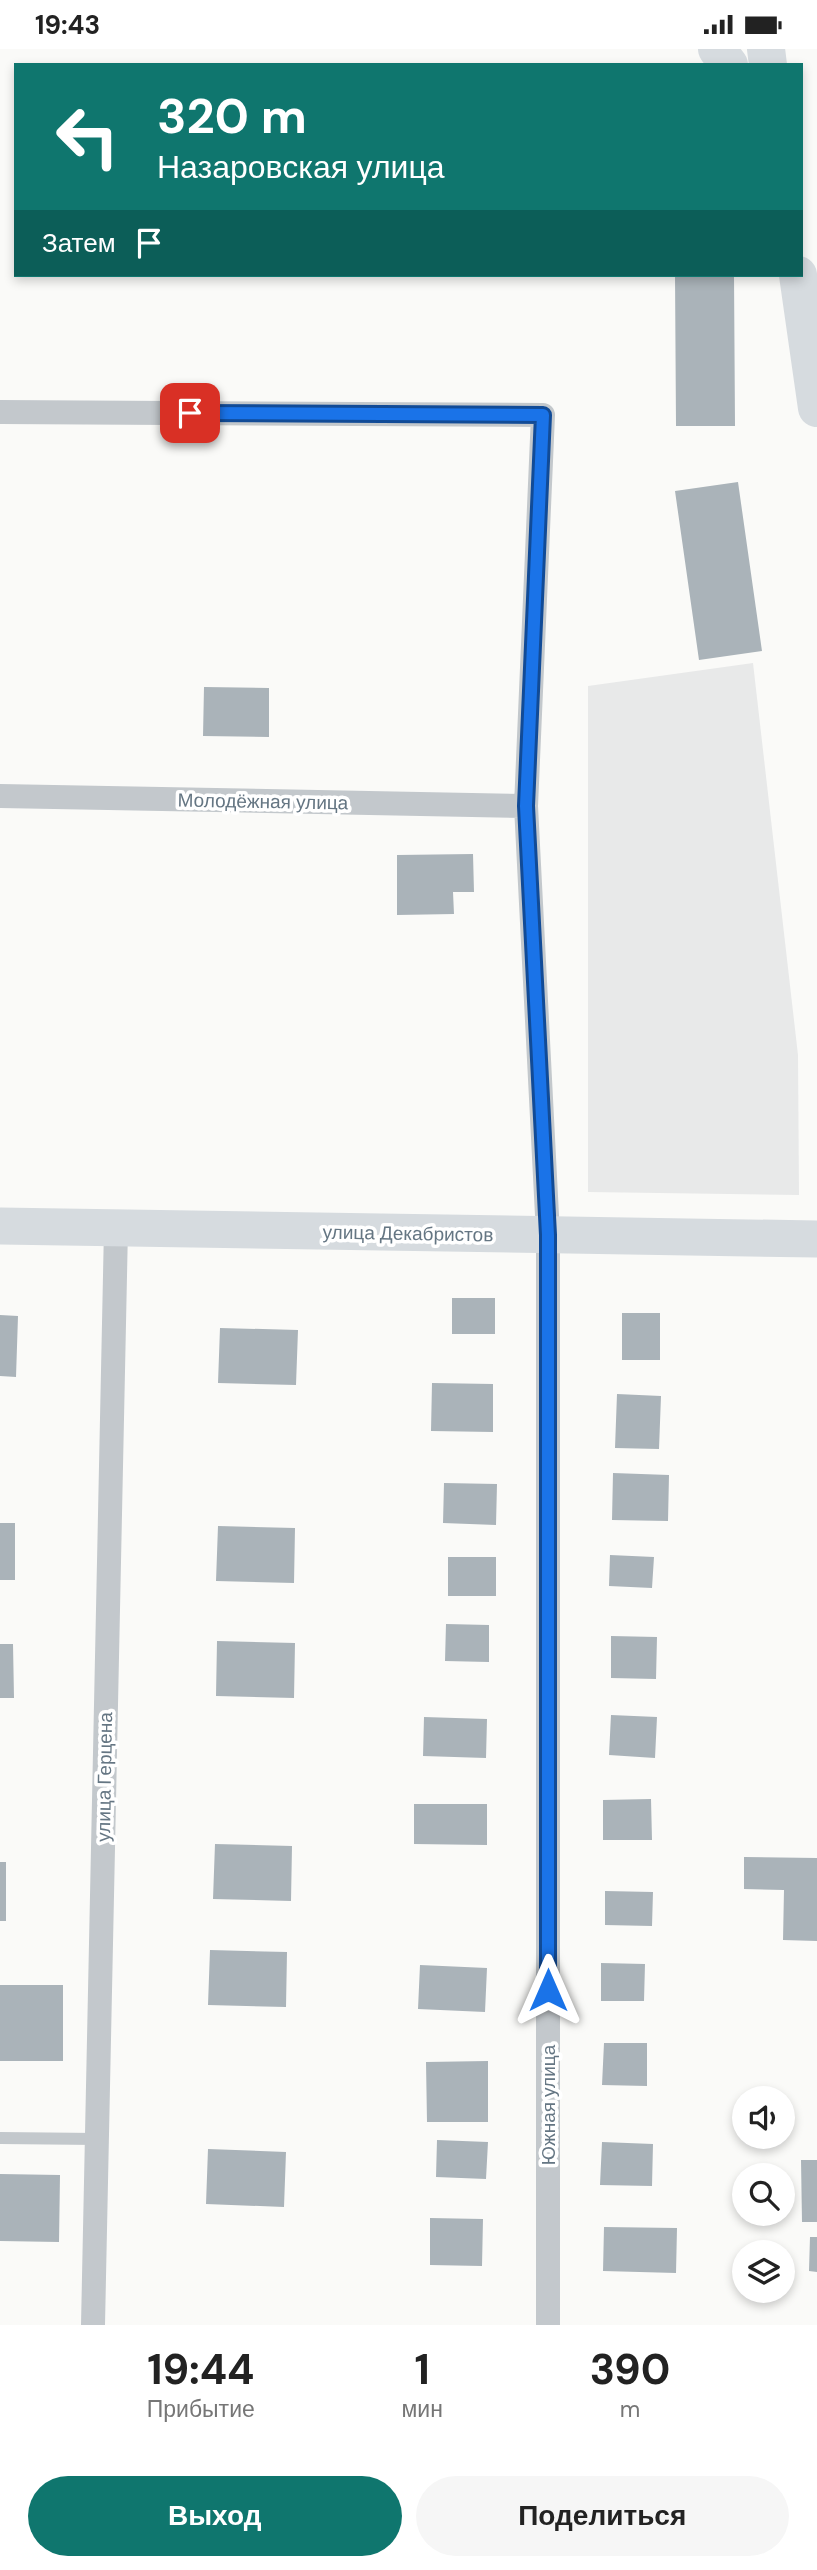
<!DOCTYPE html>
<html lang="ru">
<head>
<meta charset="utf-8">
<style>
  :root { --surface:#fff; --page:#f6f6f6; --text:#222; --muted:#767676; --accent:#0f766e }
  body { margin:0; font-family:"DM Sans",sans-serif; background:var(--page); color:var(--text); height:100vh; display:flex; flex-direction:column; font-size:26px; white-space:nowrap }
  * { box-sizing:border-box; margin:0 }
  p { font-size:23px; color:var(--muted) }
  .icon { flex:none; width:38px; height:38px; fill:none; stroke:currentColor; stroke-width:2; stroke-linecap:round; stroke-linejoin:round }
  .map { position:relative; height:2276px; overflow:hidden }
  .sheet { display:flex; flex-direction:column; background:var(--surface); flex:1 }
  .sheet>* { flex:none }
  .banner { position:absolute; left:14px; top:14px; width:789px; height:214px; border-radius:0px; box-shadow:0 4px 10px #0003; background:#0f766e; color:#fff; overflow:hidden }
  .controls { position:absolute; left:732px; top:2037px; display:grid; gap:14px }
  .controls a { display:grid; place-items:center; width:63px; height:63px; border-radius:50%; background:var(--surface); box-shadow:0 4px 10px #0003; font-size:35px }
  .pin { position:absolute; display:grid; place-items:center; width:60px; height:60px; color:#fff; margin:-30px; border-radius:14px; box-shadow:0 4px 10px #0006 }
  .me { position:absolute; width:77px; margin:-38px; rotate:0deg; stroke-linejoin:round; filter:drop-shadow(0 0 5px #0008) }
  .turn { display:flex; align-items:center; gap:24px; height:147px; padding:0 28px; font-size:32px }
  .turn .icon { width:91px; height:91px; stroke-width:2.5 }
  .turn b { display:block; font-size:49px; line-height:60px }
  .then { display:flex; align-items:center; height:66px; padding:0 28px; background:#0003; gap:14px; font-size:26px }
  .eta { display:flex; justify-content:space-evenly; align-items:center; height:119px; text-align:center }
  .eta b { font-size:42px; font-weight:700; line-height:49px }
  .cta { display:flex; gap:14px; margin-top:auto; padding:14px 28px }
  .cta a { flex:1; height:80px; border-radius:42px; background:var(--accent); color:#fff; font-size:28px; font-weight:700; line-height:80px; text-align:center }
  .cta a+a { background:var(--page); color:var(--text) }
  .status { display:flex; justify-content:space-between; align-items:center; height:49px; padding:0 35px; background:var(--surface); direction:ltr }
  .status svg { height:19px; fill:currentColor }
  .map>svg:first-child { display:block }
  .built { fill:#e8e9e9 }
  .building { fill:#aab3b9 }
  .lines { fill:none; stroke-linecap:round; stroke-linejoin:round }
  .lane { stroke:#c3c8cc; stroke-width:12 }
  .street { stroke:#c3c8cc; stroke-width:24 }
  .secondary { stroke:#d6dbdf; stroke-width:37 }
  .primary { stroke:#d6dbdf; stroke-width:38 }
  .highway { stroke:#d6dbdf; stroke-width:38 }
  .route-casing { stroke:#114b97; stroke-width:18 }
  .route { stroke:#1a73e8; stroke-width:12 }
  .labels { text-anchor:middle; stroke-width:7; stroke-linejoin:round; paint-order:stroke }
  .street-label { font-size:19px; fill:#657683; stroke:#fff }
</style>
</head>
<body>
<div class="status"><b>19:43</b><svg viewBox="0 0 49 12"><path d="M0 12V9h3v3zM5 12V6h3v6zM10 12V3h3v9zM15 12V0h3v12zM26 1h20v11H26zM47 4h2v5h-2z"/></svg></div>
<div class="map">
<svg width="817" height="2276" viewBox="0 0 817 2276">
  <rect width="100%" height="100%" fill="#fafaf8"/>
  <path class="built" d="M753,614L798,1006L799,1146L588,1143V637Z"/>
  <path class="building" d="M675,226H734L735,377H676Z
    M738,433L762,602L699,611L675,442Z
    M204,638L269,639V688L203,687Z
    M473,805L474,843H453L454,865L397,866V806Z
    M452,1249H495V1285H452Z
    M622,1264H660V1311H622Z
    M0,1266L18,1267L16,1328L0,1327Z
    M220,1279L298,1281L296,1336L218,1334Z
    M432,1334L493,1335V1383L431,1382Z
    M617,1345L661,1347L659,1400L615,1399Z
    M613,1424L669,1426L668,1472L612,1471Z
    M444,1434L497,1435L496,1476L443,1474Z
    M0,1474H15V1531H0Z
    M218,1477L295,1479L294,1534L216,1532Z
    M610,1506L654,1508L652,1539L609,1537Z
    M448,1508H496V1547H448Z
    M446,1575L489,1576V1613L445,1612Z
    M611,1587L657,1588L656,1630L611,1629Z
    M217,1592L295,1594L294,1649L216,1647Z
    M0,1595H13L14,1649H0Z
    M611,1666L657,1668L655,1709L609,1706Z
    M424,1668L487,1670L486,1709L423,1707Z
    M651,1750L652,1791H603V1751Z
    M414,1755H487V1796L414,1795Z
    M215,1795L292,1797L291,1852L213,1850Z
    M744,1808L817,1809V1892L783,1891L784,1841L744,1840Z
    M0,1813H6V1872H0Z
    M605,1842L653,1843L652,1877L605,1876Z
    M210,1901L287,1903L286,1958L208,1956Z
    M601,1914L645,1915L644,1952H601Z
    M420,1916L487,1919L485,1963L418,1960Z
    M0,1936H63V2012H0Z
    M604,1994H647V2037L602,2036Z
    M488,2012V2073H427L426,2013Z
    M437,2091L488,2093L486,2130L436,2128Z
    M602,2093L653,2095L652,2137L600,2136Z
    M208,2100L286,2103L284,2158L206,2155Z
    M801,2111H817V2173H802Z
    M0,2125L60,2126L59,2193L0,2192Z
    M430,2169L483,2170L482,2217L430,2216Z
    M604,2178L677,2179L676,2224L603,2222Z
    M810,2188H817V2223L809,2222Z"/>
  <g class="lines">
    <path class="lane" d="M0,2089L97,2090"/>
    <path class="street" d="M0,363L543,366L526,757L548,1186V2276
      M0,747L526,757
      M93,2276L116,1179"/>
    <path class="secondary" d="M0,1177L817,1190"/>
    <path class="primary" d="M717,0L729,16"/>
    <path class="highway" d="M766,0L768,16
      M798,226L817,359"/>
  </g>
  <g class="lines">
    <defs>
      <path id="route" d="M190,364L543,366L526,757L548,1186V1941"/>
    </defs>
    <use href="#route" class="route-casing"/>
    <use href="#route" class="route"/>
  </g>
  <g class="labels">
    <g class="street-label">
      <text transform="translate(263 752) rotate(1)" y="7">Молодёжная улица</text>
      <text transform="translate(408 1184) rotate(1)" y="7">улица Декабристов</text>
      <text transform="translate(104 1728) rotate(-89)" y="7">улица Герцена</text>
      <text transform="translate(548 2056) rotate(-90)" y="7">Южная улица</text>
    </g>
  </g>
</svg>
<div class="controls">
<a><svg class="icon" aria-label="sound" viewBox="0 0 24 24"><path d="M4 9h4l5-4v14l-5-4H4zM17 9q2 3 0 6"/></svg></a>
<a><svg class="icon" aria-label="search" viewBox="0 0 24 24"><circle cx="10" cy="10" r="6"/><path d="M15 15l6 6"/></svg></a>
<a><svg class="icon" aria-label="layers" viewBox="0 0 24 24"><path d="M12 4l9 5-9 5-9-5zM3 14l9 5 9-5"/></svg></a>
</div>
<div class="pin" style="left:190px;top:364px;background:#d93025"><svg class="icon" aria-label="arrive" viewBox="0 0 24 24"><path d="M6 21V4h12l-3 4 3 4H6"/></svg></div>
<svg class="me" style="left:548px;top:1941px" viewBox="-20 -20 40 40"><path d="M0-17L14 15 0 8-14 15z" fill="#1a73e8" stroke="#fff" stroke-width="4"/></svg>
<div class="banner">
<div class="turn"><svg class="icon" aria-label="left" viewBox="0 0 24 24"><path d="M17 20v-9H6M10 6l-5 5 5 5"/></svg><div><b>320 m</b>Назаровская улица</div></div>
<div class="then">Затем<svg class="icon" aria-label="arrive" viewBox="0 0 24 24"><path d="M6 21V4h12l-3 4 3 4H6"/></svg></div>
</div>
</div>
<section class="sheet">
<div class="eta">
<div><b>19:44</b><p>Прибытие</p></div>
<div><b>1</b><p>мин</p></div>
<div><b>390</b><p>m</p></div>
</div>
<div class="cta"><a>Выход</a><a>Поделиться</a></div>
</section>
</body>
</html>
